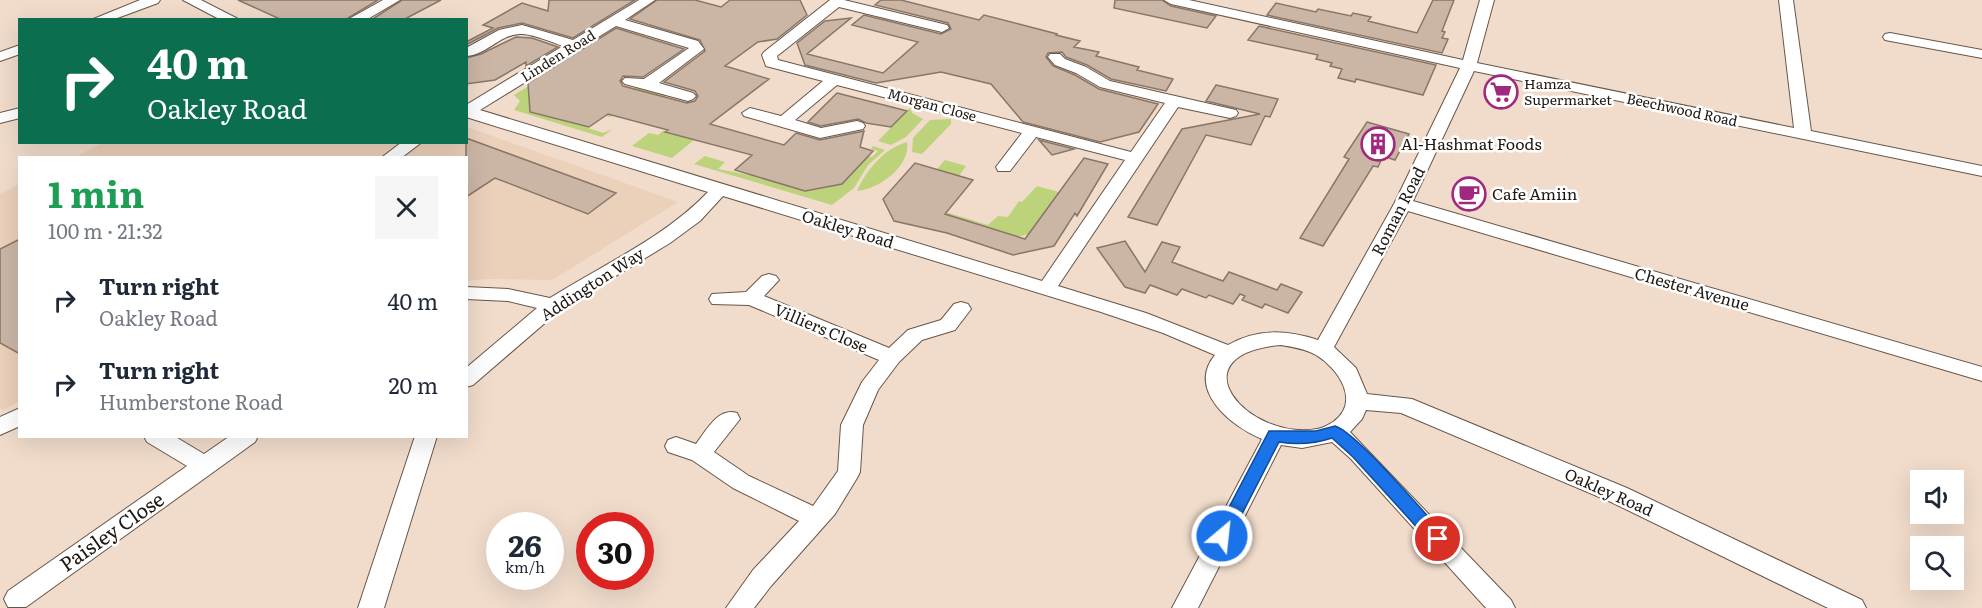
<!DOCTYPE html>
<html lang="en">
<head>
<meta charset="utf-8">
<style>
  :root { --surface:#fff; --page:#f6f6f7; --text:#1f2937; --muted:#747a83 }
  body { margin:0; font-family:Literata,serif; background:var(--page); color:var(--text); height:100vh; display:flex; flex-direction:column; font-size:22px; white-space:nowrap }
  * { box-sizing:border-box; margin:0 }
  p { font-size:20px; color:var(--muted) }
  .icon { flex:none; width:33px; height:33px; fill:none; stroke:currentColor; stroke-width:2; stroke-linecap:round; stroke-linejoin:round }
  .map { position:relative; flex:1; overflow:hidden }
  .sheet { position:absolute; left:18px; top:156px; width:450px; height:282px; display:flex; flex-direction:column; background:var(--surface); border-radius:0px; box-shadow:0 6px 24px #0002 }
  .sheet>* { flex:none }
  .hud { position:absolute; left:18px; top:18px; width:450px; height:126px; border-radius:0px; box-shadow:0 6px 24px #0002; background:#0b6e4f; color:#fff; overflow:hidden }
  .buttons { position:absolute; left:1910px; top:470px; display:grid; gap:12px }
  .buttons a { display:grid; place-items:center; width:54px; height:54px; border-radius:0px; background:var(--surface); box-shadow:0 6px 24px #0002; font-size:30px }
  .speed { position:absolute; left:486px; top:512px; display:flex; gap:12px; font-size:30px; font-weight:700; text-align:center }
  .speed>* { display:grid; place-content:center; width:78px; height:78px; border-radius:50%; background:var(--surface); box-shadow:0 6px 24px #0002; line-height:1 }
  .speed small { font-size:15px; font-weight:400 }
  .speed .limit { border:9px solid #d22; background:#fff; color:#111 }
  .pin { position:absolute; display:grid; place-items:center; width:51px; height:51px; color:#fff; margin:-26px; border:3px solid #fff; border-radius:50%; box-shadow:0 2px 6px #0007 }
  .me { position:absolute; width:66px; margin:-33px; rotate:28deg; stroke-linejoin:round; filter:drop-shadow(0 0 4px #0008) }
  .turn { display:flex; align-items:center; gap:21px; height:126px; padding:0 30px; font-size:27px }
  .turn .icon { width:78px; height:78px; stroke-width:2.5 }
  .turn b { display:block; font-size:42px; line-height:51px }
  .round { display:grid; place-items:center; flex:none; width:63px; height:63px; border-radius:0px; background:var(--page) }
  .overview { display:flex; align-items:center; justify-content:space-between; height:102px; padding:0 30px }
  h1 { font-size:36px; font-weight:700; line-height:45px; color:#1e9e55 }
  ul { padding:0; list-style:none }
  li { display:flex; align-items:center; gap:18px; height:84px; padding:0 30px }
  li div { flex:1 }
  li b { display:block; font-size:22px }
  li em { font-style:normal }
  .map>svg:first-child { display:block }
  .built { fill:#ebd0ba }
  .green { fill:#bcd27b }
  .building { fill:#cbb6a6; stroke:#887667; stroke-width:1.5 }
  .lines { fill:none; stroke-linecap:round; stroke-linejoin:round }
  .minor-casing { stroke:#685648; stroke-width:2 }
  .minor { fill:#fff; fill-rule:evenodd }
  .route { fill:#1a73e8; stroke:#114b97; stroke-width:1.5 }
  .labels { text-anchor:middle; stroke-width:5; stroke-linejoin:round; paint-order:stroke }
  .far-street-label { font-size:14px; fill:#1f1711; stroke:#fff }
  .far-poi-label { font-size:14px; fill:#1f1711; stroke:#fff; text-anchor:start }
  .poi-label { font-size:16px; fill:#1f1711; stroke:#fff; text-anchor:start }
  .street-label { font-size:16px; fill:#1f1711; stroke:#fff }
  .near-street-label { font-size:20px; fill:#1f1711; stroke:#fff }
</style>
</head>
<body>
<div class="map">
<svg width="1982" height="608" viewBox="0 0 1982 608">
  <rect width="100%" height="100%" fill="#f1dccb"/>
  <path class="built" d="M467,127L678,202L552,280L487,279L467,281L466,158H74L104,142H466Z
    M19,184V401L4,410L0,408V194Z"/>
  <path class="green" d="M593,46L604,79L630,89L638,88L664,95L670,100L609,117L596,113L588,128L603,133L613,129L602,137L514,110L520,101L514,95Z
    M910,108L912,113L923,119L906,137L891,145L878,141Z
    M951,119V124L922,154L912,152L913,138L930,120Z
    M663,131L694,140L672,158L632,146L649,133L658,135Z
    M907,142C911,166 879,189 857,191C867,169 884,149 907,142Z
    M873,146L885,150L868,165L854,188L832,205L694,164L705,156L725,162L718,169L749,175L766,159L770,164L757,177L805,191L842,183L868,156L872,157L878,151L871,149Z
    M945,160L966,166L936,209L988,225L998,216L1008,217L1019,201L1022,202L1037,186L1059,192L1028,234L1018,237L973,222L969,226L913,206L910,200Z"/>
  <path class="building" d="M238,0H378L345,20H282Z
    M402,0H441L403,20H371Z
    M549,0H635L573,38L522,23L498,28L466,45V42L493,28L483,25L522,3L548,11Z
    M657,0H695L721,7L730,0H800L807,15L777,39L758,42L725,66L769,79L710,124L784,145L796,133L820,140L864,131L860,147L873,151L842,184L805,191L735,170L752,155L665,132L668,130L608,114L589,127L530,112L528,83L616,28L684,49L643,77L623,76L620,81L623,86L687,103L695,101L698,96L695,91L664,82L705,51L700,40L630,19Z
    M881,0H901L979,20L984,15L1057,34L1056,35L1080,41L1074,47L1099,52L1096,56L1139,67L1137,70L1173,79L1166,91L1111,79L1087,65L1066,57L1062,52L1048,53L1046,57L1053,66L1075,75L1099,89L1158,104L1139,132L1100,142L1023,122L991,84L941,72L876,83L805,65L797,43L825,21L851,18L807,54L883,73L918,42L852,25L864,15L941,34L951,29L948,23L875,5Z
    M1115,0H1162L1171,6L1216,16L1207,28L1114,8Z
    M1433,0H1454L1442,31L1445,32L1442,38L1448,39L1442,53L1267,15L1276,3L1316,12L1318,9L1351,16L1353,13L1371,17L1368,21L1417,33Z
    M1259,26L1436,65L1423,95L1356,79L1355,82L1338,78L1342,69L1330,66L1332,63L1316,59L1318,55L1248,40Z
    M516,37L532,38L558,47L526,66V62L495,80L466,84V58L481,54Z
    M1216,85L1278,99L1270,117L1265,116L1251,145L1206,135L1157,225L1128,217L1182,129L1260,114L1206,101Z
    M837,93L907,111L891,127L866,123L858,119L821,126L808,122Z
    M1367,122L1409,134L1395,160L1383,156L1378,167L1373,166L1323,246L1300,238L1349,159L1344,157Z
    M466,138L616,193L588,214L495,178L466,197Z
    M1039,140L1074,149L1052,155Z
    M1084,158L1108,164L1077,216L1075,213L1054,246L1013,255L947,233L894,221L883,199L915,163L973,180L945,214L1025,239Z
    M20,239V354L0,343V249Z
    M1125,241L1145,272L1162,242L1180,247L1172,262L1223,281L1229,272L1277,290L1281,284L1302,292L1288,313L1265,304L1262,308L1242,300L1245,296L1240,294L1233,304L1209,295L1206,298L1182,289L1177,295L1150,285L1145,293L1125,287L1097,248Z"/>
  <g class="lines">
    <defs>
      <path id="minor" d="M140,0H160L158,3L112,20H91Z
        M183,0H201L240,20H221Z
        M383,0H400L366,20H347Z
        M639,0H655L625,20L698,41L704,49L659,83L693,93L696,96L693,99L688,101L625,84L622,81L625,78L644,79L689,48L616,26L480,110L1042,281L1125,160L1036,137L1010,171H998L996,167L1022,133L837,85L795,120L821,128L857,121L863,123L865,126L863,129L820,138L744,116L742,113L750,108L781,116L823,81L766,66L762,55L764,52L830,0H844L947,25L949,28L942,32L839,7L777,56L778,60L1131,152L1165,103L1100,87L1076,73L1055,65L1048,57L1050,54H1060L1065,59L1086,67L1110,81L1236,110L1238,113L1236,116L1230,118L1178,107L1058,286L1146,313L1228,345C1257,328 1287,330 1318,340L1394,204L1460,68L1171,4L1164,0H1189L1463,60L1480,0H1494L1477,63L1794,128L1779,0H1793L1811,131L1982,166V176L1474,71L1413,201L1982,367V381L1408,211L1334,347L1356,368L1367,394L1412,399L1627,488L1862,600L1866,608H1828L1611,502L1401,413L1366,410L1362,419L1350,432L1511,600L1515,608H1486L1351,459L1332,442L1302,448L1281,445L1198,608H1172L1262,439C1232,427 1186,390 1215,355L1163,333L1101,312L723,196L700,221L670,243L560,310L473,385L466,387V368L537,308L508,301L466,299V287L508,289L550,298C604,264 664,238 708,192L466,117V105L563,46C551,42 536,35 523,34C502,32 486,56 466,56V48L499,30L522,25L573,40ZM1281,345C1293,347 1306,349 1316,355C1339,369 1361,402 1333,422C1328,425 1323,428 1317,429C1248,441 1173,355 1281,345Z
        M1890,33L1982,50V58L1885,40L1883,37L1885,34Z
        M20,45V54L0,61V52Z
        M20,108V118L0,123V113Z
        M402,142H422L401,158H381Z
        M769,274L776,276L779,280L764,296L889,348L908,330L941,320L954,304L961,302L968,304L971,309L955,330L922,340L899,362L878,390L863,425L860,472L857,478L835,514L771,586L754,608H726L753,570L799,521L733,488L692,460L668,452L665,446L668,440L676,437L696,444C706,431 718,407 737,413L740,419L714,452L749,476L813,506L838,471L841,425L862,382L879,360L749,305L712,304L709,299L712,294L746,292L762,276Z
        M20,408V426L0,435V417Z
        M144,436H174L204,454L230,436H258L255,442L26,607H8L4,599L8,591L187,466L147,442Z
        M415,436H437L384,608H358Z"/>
    </defs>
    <use href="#minor" class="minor-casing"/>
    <use href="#minor" class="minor"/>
  </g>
  <path class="route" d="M1335,426C1356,432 1424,513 1444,534L1447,539L1444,544L1438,546L1432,544L1353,457L1332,438C1314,444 1298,445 1279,442L1228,541L1222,543L1216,541L1214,536L1269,431H1316Z"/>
  <defs>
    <symbol id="supermarket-ring" viewBox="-11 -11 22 22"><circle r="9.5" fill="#fff" stroke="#a1287f" stroke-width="1.5"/><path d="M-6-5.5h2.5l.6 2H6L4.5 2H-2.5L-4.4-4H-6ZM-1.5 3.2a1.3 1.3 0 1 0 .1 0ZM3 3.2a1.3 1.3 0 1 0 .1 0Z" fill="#a1287f"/></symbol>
    <symbol id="building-ring" viewBox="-11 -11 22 22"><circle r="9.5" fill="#fff" stroke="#a1287f" stroke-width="1.5"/><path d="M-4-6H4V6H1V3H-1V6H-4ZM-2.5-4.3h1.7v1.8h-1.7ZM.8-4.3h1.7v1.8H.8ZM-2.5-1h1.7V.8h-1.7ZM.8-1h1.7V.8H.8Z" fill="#a1287f"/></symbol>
    <symbol id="cafe-ring" viewBox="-11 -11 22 22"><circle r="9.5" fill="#fff" stroke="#a1287f" stroke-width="1.5"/><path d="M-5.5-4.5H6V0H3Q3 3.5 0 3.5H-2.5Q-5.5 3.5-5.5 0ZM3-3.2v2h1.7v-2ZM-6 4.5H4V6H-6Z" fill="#a1287f"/></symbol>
  </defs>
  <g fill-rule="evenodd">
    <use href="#supermarket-ring" x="1482" y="73" width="38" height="38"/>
    <use href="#building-ring" x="1359" y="125" width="38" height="38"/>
    <use href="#cafe-ring" x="1450" y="175" width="38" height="38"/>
  </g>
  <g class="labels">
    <g class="far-street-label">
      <text transform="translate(558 56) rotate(-32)" y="5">Linden Road</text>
      <text transform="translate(932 105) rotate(15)" y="5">Morgan Close</text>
      <text transform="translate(1682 110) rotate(12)" y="5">Beechwood Road</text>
    </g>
    <g class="far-poi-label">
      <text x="1524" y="89">Hamza<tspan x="1524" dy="16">Supermarket</tspan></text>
    </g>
    <g class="poi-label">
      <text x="1401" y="150">Al-Hashmat Foods</text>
      <text x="1492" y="200">Cafe Amiin</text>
    </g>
    <g class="street-label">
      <text transform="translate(1398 211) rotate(-63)" y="6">Roman Road</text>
      <text transform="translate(848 229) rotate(17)" y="6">Oakley Road</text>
      <text transform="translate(592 284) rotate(-33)" y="6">Addington Way</text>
      <text transform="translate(1692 289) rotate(16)" y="6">Chester Avenue</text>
      <text transform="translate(821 328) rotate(23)" y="6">Villiers Close</text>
      <text transform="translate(1609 492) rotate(24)" y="6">Oakley Road</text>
    </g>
    <g class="near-street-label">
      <text transform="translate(112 532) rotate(-35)" y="7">Paisley Close</text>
    </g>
  </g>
</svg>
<div class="buttons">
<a><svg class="icon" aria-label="sound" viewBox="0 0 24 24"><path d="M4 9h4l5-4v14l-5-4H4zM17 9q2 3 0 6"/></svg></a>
<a><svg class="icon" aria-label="search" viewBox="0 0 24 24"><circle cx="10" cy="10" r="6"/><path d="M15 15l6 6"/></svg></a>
</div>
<div class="speed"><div>26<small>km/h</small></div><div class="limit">30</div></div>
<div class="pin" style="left:1438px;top:539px;background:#d93025"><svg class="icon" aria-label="arrive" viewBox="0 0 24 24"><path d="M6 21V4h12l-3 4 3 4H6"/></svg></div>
<svg class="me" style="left:1222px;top:536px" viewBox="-20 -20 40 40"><circle r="17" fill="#1a73e8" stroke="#fff" stroke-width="3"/><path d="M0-11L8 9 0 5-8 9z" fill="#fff"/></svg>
<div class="hud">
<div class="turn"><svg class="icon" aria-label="right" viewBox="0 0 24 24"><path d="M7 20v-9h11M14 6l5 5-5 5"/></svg><div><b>40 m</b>Oakley Road</div></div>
</div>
<section class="sheet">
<div class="overview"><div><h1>1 min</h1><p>100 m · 21:32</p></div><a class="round"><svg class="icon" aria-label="close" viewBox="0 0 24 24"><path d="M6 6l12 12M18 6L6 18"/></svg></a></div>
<ul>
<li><svg class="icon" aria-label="right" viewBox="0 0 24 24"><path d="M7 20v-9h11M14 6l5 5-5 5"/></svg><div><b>Turn right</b><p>Oakley Road</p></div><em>40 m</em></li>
<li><svg class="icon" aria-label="right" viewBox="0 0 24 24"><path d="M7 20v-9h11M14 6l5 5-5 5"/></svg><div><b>Turn right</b><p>Humberstone Road</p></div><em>20 m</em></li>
</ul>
</section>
</div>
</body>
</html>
